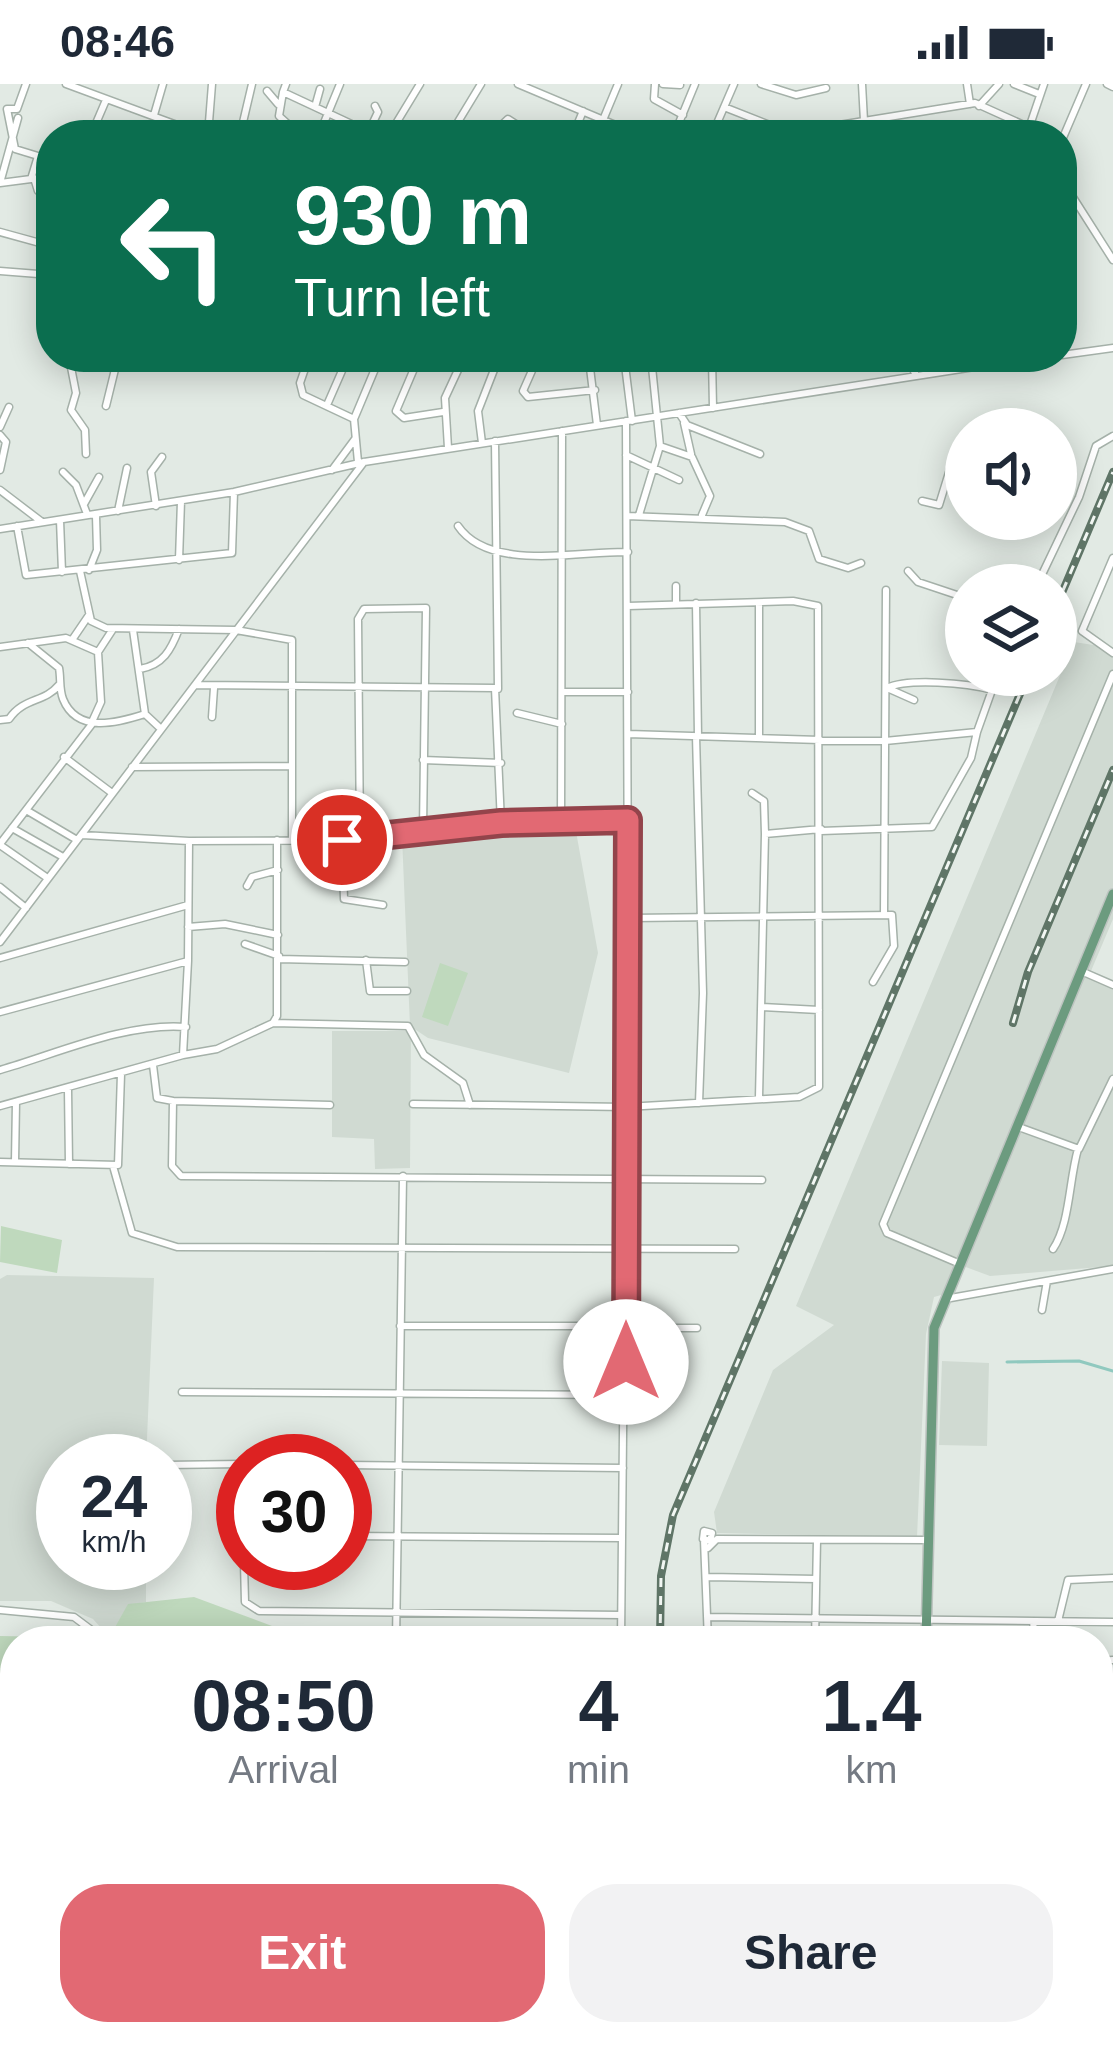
<!DOCTYPE html>
<html lang="en">
<head>
<meta charset="utf-8">
<style>
  :root { --surface:#fff; --page:#f2f2f3; --text:#1f2937; --muted:#747a83; --accent:#e26973 }
  body { margin:0; font-family:Arial,sans-serif; background:var(--page); color:var(--text); height:100vh; display:flex; flex-direction:column; font-size:45px; white-space:nowrap }
  * { box-sizing:border-box; margin:0 }
  p { font-size:39px; color:var(--muted) }
  .icon { flex:none; width:66px; height:66px; fill:none; stroke:currentColor; stroke-width:2; stroke-linecap:round; stroke-linejoin:round }
  .map { position:relative; flex:1; overflow:hidden }
  .panel { position:absolute; left:0px; top:1542px; width:1113px; height:420px; display:flex; flex-direction:column; background:var(--surface); border-radius:48px 48px 0 0; box-shadow:0 6px 30px #0003 }
  .panel>* { flex:none }
  .banner { position:absolute; left:36px; top:36px; width:1041px; height:252px; border-radius:48px; box-shadow:0 6px 30px #0003; background:#0b6e4f; color:#fff; overflow:hidden }
  .controls { position:absolute; left:945px; top:324px; display:grid; gap:24px }
  .controls a { display:grid; place-items:center; width:132px; height:132px; border-radius:50%; background:var(--surface); box-shadow:0 6px 30px #0003; font-size:60px }
  .speed { position:absolute; left:36px; top:1350px; display:flex; gap:24px; font-size:60px; font-weight:700; text-align:center }
  .speed>* { display:grid; place-content:center; width:156px; height:156px; border-radius:50%; background:var(--surface); box-shadow:0 6px 30px #0003; line-height:1 }
  .speed small { font-size:30px; font-weight:400 }
  .speed .limit { border:18px solid #d22; background:#fff; color:#111 }
  .pin { position:absolute; display:grid; place-items:center; width:102px; height:102px; color:#fff; margin:-51px; border:6px solid #fff; border-radius:50%; box-shadow:0 3px 12px #0007 }
  .me { position:absolute; width:132px; margin:-66px; rotate:0deg; stroke-linejoin:round; filter:drop-shadow(0 0 9px #0008) }
  .turn { display:flex; align-items:center; gap:42px; height:252px; padding:0 60px; font-size:54px }
  .turn .icon { width:156px; height:156px; stroke-width:2.5 }
  .turn b { display:block; font-size:84px; line-height:102px }
  .eta { display:flex; justify-content:space-evenly; align-items:center; height:204px; text-align:center }
  .eta b { font-size:72px; font-weight:700; line-height:84px }
  .action { display:flex; gap:24px; margin-top:auto; padding:24px 60px }
  .action a { flex:1; height:138px; border-radius:48px; background:var(--accent); color:#fff; font-size:48px; font-weight:700; line-height:138px; text-align:center }
  .action a+a { background:var(--page); color:var(--text) }
  .status { display:flex; justify-content:space-between; align-items:center; height:84px; padding:0 60px; background:var(--surface); direction:ltr }
  .status svg { height:33px; fill:currentColor }
  .map>svg:first-child { display:block }
  .built { fill:#d0dad2 }
  .green { fill:#bfd9bd }
  .lines { fill:none; stroke-linecap:round; stroke-linejoin:round }
  .stream { stroke:#90c9bf; stroke-width:3 }
  .minor-casing { stroke:#a5b1a9; stroke-width:9 }
  .major-casing { stroke:#bdc4c0; stroke-width:12 }
  .minor { stroke:#fff; stroke-width:6 }
  .major { stroke:#6c9b7f; stroke-width:9 }
  .rail-casing { stroke:#5f7567; stroke-width:8 }
  .rail { stroke:#f2f7f3; stroke-width:3; stroke-dasharray:9; stroke-linecap:butt }
  .route-casing { stroke:#93444b; stroke-width:30 }
  .route { stroke:#e26973; stroke-width:21 }
</style>
</head>
<body>
<div class="status"><b>08:46</b><svg viewBox="0 0 49 12"><path d="M0 12V9h3v3zM5 12V6h3v6zM10 12V3h3v9zM15 12V0h3v12zM26 1h20v11H26zM47 4h2v5h-2z"/></svg></div>
<div class="map">
<svg width="1113" height="1962" viewBox="0 0 1113 1962">
  <rect width="100%" height="100%" fill="#e2eae4"/>
  <path class="built" d="M1074,558L1113,564V835L1091,887L1113,897V1182L990,1192L963,1182L952,1208L934,1213L926,1250L917,1453L717,1449L714,1428L773,1286L834,1241L796,1222Z
    M575,742L598,869L569,989L428,954L410,942L402,753Z
    M332,947H411L410,1084L375,1085L374,1055L332,1053Z
    M7,1191L154,1194L146,1377H63V1479H146V1518L128,1521L110,1554L93,1535L51,1517H0V1195Z
    M942,1277L989,1279L987,1362L939,1361Z"/>
  <path class="green" d="M440,879L468,889L448,942L422,933Z
    M1,1142L62,1156L57,1189L0,1178Z
    M194,1513L280,1545L287,1557H15V1947H173L174,1962H0V1552L109,1554L128,1520Z
    M230,1947H529L530,1962H294Z"/>
  <g class="lines">
    <path class="stream" d="M1007,1278L1079,1277L1113,1287"/>
    <defs>
      <path id="minor" d="M26,0L17,25H7L15,65L38,72
        M66,0L204,51
        M286,0L283,8L375,51
        M518,0L639,51
        M655,0L654,15L683,31
        M663,0L680,1
        M761,0L796,11L826,4
        M862,0L864,37
        M967,0L970,20
        M1014,0L1039,10
        M1107,0L1113,3
        M267,7L278,20
        M283,8L279,32L300,51
        M979,22L999,0
        M315,23L320,5
        M724,23L790,49L975,19L1046,51
        M154,31L163,0
        M18,34L0,99L31,95L38,72L51,73
        M885,34L888,51
        M603,36L618,0
        M322,43L338,49
        M1029,44L1044,0
        M369,47L378,28L375,22
        M91,51L106,16
        M208,51L212,0
        M240,51L252,0
        M319,51L340,0
        M389,51L420,0
        M450,51L481,0
        M491,51L508,35L533,51
        M573,51L583,27
        M674,51L695,0
        M712,51L734,0
        M752,51L759,37
        M1062,56L1086,0
        M34,94L38,107L51,110
        M1062,96L1113,176
        M0,148L51,162
        M0,187L51,191
        M1062,271L1113,264
        M69,273L76,309L71,326L85,346L86,370
        M309,273L300,299L303,311L354,335
        M419,273L396,327L404,334L443,328
        M446,273L455,285
        M538,273L523,307L528,313L595,306
        M570,273L590,284L597,341
        M624,273L632,337
        M712,273L713,324
        M751,273L758,280L796,273
        M908,273L916,292
        M1028,275L1050,273
        M327,321L348,273
        M106,322L118,273
        M679,329L687,341L760,370
        M684,339L691,370
        M0,343L9,323
        M0,351L6,358L0,386
        M495,357L498,605
        M482,359L478,327L499,273
        M660,362L692,373L710,412L702,431
        M448,364L445,314L464,273
        M626,371L679,396
        M358,378L354,335L380,273
        M332,386L355,355
        M63,388L76,401L87,430
        M0,406L42,438
        M922,417L939,421L951,382L966,376
        M84,420L99,393
        M156,422L151,388L162,373
        M118,427L127,384
        M639,431L660,362L651,273
        M627,432L785,438L809,447L819,475L848,484L861,479
        M60,436L62,488
        M17,442L26,491L232,469L234,408
        M458,442C489,488 577,467 628,468
        M0,445L234,408L364,378L1026,275
        M1113,474L1082,547L1113,569
        M179,476L181,417
        M89,486L97,466L96,432
        M80,487L91,537L106,544L236,546L292,556V755
        M908,487L918,498L966,514
        M1037,501L1079,413L1096,362L1113,352
        M696,519L698,652
        M676,520V502
        M133,546L145,630L161,645
        M72,556L89,531
        M28,559L59,584C61,594 59,605 63,615C77,650 117,639 145,630
        M0,563L66,554L98,568L113,545
        M140,585C163,581 171,566 179,545
        M196,601L495,604L501,739
        M563,608H628
        M914,616L887,604C908,594 967,599 992,606L1002,591
        M517,629L562,640
        M212,633L214,604
        M0,636L9,635C24,613 44,619 59,601
        M91,640L101,618L98,568
        M628,650L820,656
        M696,652L703,909L699,1019
        M759,654V520
        M820,657H885L977,648L992,606
        M64,673L112,709
        M423,676L501,679
        M132,683L292,682
        M752,709L764,717L765,750
        M26,726L77,756
        M561,738L562,347
        M12,744L63,773
        M821,747L932,743L971,674L977,648
        M82,751L189,757L385,756L423,745L628,737
        M360,755L358,535L364,525L426,524L423,745
        M342,756L344,815L383,821
        M0,760L92,640
        M0,761L46,793
        M247,802L252,793L278,786
        M0,803L26,824
        M884,830L886,506
        M630,834L892,831L894,862L873,898
        M188,843L225,840L278,851
        M0,858L364,378
        M245,860L279,872
        M0,874L188,821
        M279,875L405,878
        M366,876L370,907H407
        M1081,887L1113,901
        M762,923L819,926
        M0,928L188,877L189,757
        M273,939L408,942L424,971L463,999L470,1021
        M183,971L217,965L273,939L277,932V756
        M153,981L157,1014L173,1017
        M0,986C56,970 127,938 186,943
        M68,1006L69,1080
        M759,1013L765,750L821,745
        M413,1020L626,1023L799,1013L819,1003L818,522L793,517L628,522
        M330,1021L173,1017L172,1082L181,1092L762,1096
        M0,1022L183,971L188,877
        M1016,1042L1079,1065L1113,995
        M0,1078L118,1081L121,990
        M15,1078L16,1018
        M113,1082L132,1149L177,1163L735,1165
        M1053,1165C1070,1140 1069,1096 1078,1065
        M958,1179L887,1149L883,1140L1113,590
        M945,1215L1113,1185
        M1042,1226L1047,1197
        M400,1242H627
        M627,1244H697
        M182,1308L625,1311
        M165,1381L243,1380
        M345,1381L623,1384
        M704,1447L712,1449L710,1457L703,1455Z
        M345,1452L622,1454
        M704,1456L708,1557
        M708,1464L717,1455L928,1456
        M244,1479L245,1518L259,1527L621,1531
        M708,1493L816,1495
        M0,1526L74,1533L106,1557
        M708,1533L1113,1538
        M1033,1537L1035,1557
        M1058,1537L1068,1496L1113,1494
        M396,1557L403,1092
        M621,1557L628,834L626,337
        M815,1557L817,1456
        M1098,1577L1113,1576
        M1098,1648H1113
        M1098,1773H1113
        M1098,1853L1113,1854
        M1098,1936L1113,1937
        M320,1947L341,1962
        M378,1947L393,1962
        M811,1947V1962
        M168,1959V1947
        M364,1962L378,1947
        M704,1962V1947
        M1057,1962V1947"/>
      <path id="major" d="M926,1557L934,1244L1113,810
        M1098,1694H1113
        M616,1947V1962
        M923,1962V1947"/>
    </defs>
    <use href="#minor" class="minor-casing"/>
    <use href="#major" class="major-casing"/>
    <use href="#minor" class="minor"/>
    <use href="#major" class="major"/>
    <defs>
      <path id="rail" d="M1056,523L1113,388
        M1013,939L1028,888L1113,686
        M660,1557L661,1492L673,1431L1028,591
        M659,1962V1947"/>
    </defs>
    <use href="#rail" class="rail-casing"/>
    <use href="#rail" class="rail"/>
  </g>
  <g class="lines">
    <defs>
      <path id="route" d="M342,756L501,739L628,736L626,1278"/>
    </defs>
    <use href="#route" class="route-casing"/>
    <use href="#route" class="route"/>
  </g>
</svg>
<div class="controls">
<a><svg class="icon" aria-label="sound" viewBox="0 0 24 24"><path d="M4 9h4l5-4v14l-5-4H4zM17 9q2 3 0 6"/></svg></a>
<a><svg class="icon" aria-label="layers" viewBox="0 0 24 24"><path d="M12 4l9 5-9 5-9-5zM3 14l9 5 9-5"/></svg></a>
</div>
<div class="speed"><div>24<small>km/h</small></div><div class="limit">30</div></div>
<div class="pin" style="left:342px;top:756px;background:#d93025"><svg class="icon" aria-label="arrive" viewBox="0 0 24 24"><path d="M6 21V4h12l-3 4 3 4H6"/></svg></div>
<svg class="me" style="left:626px;top:1278px" viewBox="-20 -20 40 40"><circle r="19" fill="#fff"/><path d="M0-13L10 11 0 6-10 11z" fill="#e26973"/></svg>
<div class="banner">
<div class="turn"><svg class="icon" aria-label="left" viewBox="0 0 24 24"><path d="M17 20v-9H6M10 6l-5 5 5 5"/></svg><div><b>930 m</b>Turn left</div></div>
</div>
<section class="panel">
<div class="eta">
<div><b>08:50</b><p>Arrival</p></div>
<div><b>4</b><p>min</p></div>
<div><b>1.4</b><p>km</p></div>
</div>
<div class="action"><a>Exit</a><a>Share</a></div>
</section>
</div>
</body>
</html>
